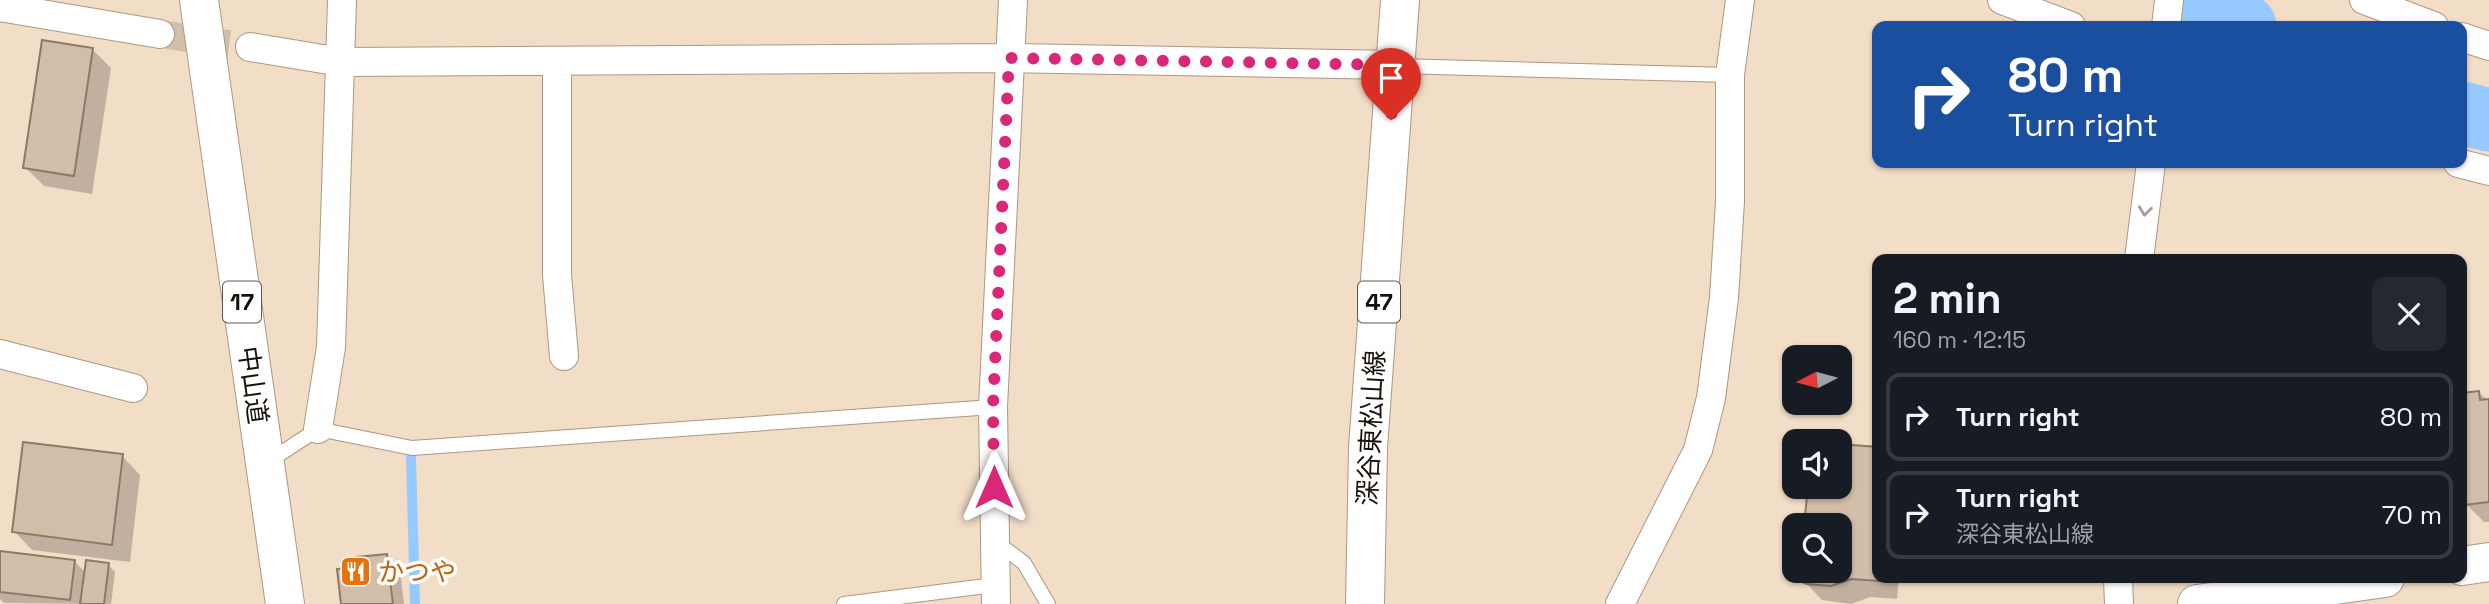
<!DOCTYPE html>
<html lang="en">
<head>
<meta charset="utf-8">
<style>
  :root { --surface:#171b24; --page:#242831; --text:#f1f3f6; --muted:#9ea1a6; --line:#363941 }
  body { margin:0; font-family:"Space Grotesk","Noto Sans JP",sans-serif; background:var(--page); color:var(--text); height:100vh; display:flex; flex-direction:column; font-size:26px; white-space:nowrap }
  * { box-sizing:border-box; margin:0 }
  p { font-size:23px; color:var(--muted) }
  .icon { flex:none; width:38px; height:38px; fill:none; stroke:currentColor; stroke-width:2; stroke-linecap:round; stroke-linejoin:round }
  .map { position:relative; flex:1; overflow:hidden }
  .side { position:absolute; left:1872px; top:254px; width:595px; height:329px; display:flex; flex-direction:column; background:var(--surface); border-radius:14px; box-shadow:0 2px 5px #0004 }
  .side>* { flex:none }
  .banner { position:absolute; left:1872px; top:21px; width:595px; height:147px; border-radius:14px; box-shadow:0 2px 5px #0004; background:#1a4fa0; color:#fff; overflow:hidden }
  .needle { width:46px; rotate:264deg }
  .fabs { position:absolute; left:1782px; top:345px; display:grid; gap:14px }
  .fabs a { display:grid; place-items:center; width:70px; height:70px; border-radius:14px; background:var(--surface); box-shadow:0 2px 5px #0004; font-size:35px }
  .pin { position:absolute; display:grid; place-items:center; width:60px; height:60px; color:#fff; margin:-72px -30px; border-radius:50% 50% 50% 0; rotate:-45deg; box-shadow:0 0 7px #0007 }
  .pin .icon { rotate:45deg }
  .me { position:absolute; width:77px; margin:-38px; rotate:0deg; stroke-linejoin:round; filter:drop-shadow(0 0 5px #0008) }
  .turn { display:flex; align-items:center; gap:24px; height:147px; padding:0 21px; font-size:32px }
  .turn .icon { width:91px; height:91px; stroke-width:2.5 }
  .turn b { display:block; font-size:49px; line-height:60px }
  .round { display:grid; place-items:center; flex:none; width:74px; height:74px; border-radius:14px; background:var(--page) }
  .summary { display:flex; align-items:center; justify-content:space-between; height:119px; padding:0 21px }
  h1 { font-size:42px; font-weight:600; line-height:52px }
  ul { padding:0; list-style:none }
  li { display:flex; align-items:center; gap:21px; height:88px; margin:0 14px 10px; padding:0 7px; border:4px solid var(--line); border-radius:14px }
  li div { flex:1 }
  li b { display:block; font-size:26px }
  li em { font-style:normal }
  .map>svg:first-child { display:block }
  .shadow { fill:#0003 }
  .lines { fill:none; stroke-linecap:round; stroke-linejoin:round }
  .stream { stroke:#96cafe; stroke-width:10 }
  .river { stroke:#96cafe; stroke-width:63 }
  .building { fill:#d2bea8; stroke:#8c7965; stroke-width:2 }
  .street-tunnel { stroke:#d1beab; stroke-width:28; stroke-dasharray:28 14; stroke-linecap:butt }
  .lane-casing { stroke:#ab9883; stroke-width:16 }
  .street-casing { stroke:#ab9883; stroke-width:30 }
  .primary-casing { stroke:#ab9883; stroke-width:40 }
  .highway-casing { stroke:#ab9883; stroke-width:40 }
  .lane { stroke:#fff; stroke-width:14 }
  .street { stroke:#fff; stroke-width:28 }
  .primary { stroke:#fff; stroke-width:38 }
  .highway { stroke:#fff; stroke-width:38 }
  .oneway { stroke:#a3a09d }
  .route { stroke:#db2777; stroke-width:12; stroke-dasharray:0 21.6 }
  .labels { text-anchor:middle; stroke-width:7; stroke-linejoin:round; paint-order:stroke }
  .shield { fill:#fff; stroke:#5d5854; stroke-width:2 }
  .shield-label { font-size:24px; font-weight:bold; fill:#18110a }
  .street-label { font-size:26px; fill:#18110a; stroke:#fff }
  .food-label { font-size:26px; fill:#c56008; stroke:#fff; text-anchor:start }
</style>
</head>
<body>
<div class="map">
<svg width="2489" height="604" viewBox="0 0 2489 604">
  <rect width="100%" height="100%" fill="#f2ddc7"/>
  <path class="shadow" d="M93,50L111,68L92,194L44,186L25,167Z
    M2479,393L2489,401V522H2484L2466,504L2462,469V395Z
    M122,456L140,475L130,562L32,550L14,531Z
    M1839,486L1878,578H1899L1897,599L1870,597L1851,604L1822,600L1804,581L1839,570V525H1806Z
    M0,552L74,561L86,573L108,565L115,572L111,604L4,603L0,599Z
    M387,556L400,570L404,604H343L360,568Z"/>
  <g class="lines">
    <path class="stream" d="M411,458L415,604"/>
    <path class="river" d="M2189,0L2245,26
      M2462,113L2489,120"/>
  </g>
  <path class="building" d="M42,40L93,48L74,176L23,168Z
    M2479,391L2480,400L2489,399V502L2464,505L2462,393Z
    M23,442L123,454L112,545L12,532Z
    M1839,444L1878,447L1879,581L1851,579L1831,586L1807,584L1802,582L1800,570H1839V525H1804L1808,486H1839Z
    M0,551L75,560L70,600L0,592Z
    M387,554L393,604H341L337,569L358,566L357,557Z
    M86,560L109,563L104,604H80Z"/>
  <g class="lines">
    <path class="street-tunnel" d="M160,34L250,47"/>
    <defs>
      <path id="lane" d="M1397,66L1730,75
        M269,461L318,429L412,448L993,407
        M996,542L1024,563L1048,604
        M844,604L994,585"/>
      <path id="street" d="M2002,0L2071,26
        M2364,0L2434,26
        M0,7L160,34
        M2166,26L2169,0
        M2462,37L2489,46
        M250,47L341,62L1009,58L1395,65
        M557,61V275L564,356
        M2458,163L2489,171
        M2139,259L2151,163
        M0,354L133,388
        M318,429L331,347L342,0
        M2118,578L2119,604
        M996,604L993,407L1013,0
        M1620,604L1698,450L1711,398L1724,298L1730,201V75L1740,0"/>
      <path id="primary" d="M2462,566L2489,562
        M1365,604L1368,448L1400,0
        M2197,604L2385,578"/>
      <path id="highway" d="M199,0L285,604"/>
    </defs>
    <use href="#lane" class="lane-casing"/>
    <use href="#street" class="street-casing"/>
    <use href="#primary" class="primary-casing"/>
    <use href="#highway" class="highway-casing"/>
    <use href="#lane" class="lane"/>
    <use href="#street" class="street"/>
    <use href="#primary" class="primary"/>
    <use href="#highway" class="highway"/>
  </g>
  <defs><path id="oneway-chevron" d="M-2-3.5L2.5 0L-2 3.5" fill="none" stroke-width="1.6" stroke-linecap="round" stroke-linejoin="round" transform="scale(1.75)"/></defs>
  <use class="oneway" href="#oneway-chevron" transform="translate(2145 211) rotate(97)"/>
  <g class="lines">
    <path class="route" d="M994,487L993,407L1009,58L1395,65L1391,120"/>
  </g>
  <defs>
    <symbol id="restaurant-square" viewBox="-11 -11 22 22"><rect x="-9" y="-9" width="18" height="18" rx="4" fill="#e8710a" stroke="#fff"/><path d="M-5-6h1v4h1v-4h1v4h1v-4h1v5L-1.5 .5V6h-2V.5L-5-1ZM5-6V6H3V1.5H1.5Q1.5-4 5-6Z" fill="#fff"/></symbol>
  </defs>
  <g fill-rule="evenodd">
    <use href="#restaurant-square" x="338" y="554" width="35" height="35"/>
  </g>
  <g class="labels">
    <g class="shield">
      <rect x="223" y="281.5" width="38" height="41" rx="5"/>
      <rect x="1358" y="281.5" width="42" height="41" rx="5"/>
    </g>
    <g class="shield-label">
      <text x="242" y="310">17</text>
      <text x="1379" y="310">47</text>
    </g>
    <g class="street-label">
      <text transform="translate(253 385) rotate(82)" y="9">中山道</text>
      <text transform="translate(1371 428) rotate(-87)" y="9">深谷東松山線</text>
    </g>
    <g class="food-label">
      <text x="378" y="581">かつや</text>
    </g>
  </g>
</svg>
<div class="fabs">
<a><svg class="needle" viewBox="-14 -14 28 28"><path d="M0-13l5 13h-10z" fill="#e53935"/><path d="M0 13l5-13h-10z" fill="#9ea1a6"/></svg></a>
<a><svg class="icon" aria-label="sound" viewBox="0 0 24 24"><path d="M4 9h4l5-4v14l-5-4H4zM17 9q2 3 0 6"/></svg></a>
<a><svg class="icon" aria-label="search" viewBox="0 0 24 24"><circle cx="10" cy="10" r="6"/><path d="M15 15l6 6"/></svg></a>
</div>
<div class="pin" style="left:1391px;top:120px;background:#d93025"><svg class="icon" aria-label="arrive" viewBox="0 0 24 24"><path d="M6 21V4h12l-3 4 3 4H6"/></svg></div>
<svg class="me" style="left:994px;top:487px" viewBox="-20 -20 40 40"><path d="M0-17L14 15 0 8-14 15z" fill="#db2777" stroke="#fff" stroke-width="4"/></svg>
<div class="banner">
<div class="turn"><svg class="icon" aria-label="right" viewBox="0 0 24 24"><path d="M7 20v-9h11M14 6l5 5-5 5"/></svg><div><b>80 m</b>Turn right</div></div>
</div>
<section class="side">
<div class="summary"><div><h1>2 min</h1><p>160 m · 12:15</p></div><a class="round"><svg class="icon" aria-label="close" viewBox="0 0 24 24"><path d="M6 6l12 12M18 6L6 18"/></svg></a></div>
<ul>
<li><svg class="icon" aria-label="right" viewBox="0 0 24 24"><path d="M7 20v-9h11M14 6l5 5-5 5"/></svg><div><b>Turn right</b></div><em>80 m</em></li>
<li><svg class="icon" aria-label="right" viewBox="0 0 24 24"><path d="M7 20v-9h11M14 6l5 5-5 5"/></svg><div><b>Turn right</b><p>深谷東松山線</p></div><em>70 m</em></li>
</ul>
</section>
</div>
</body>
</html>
